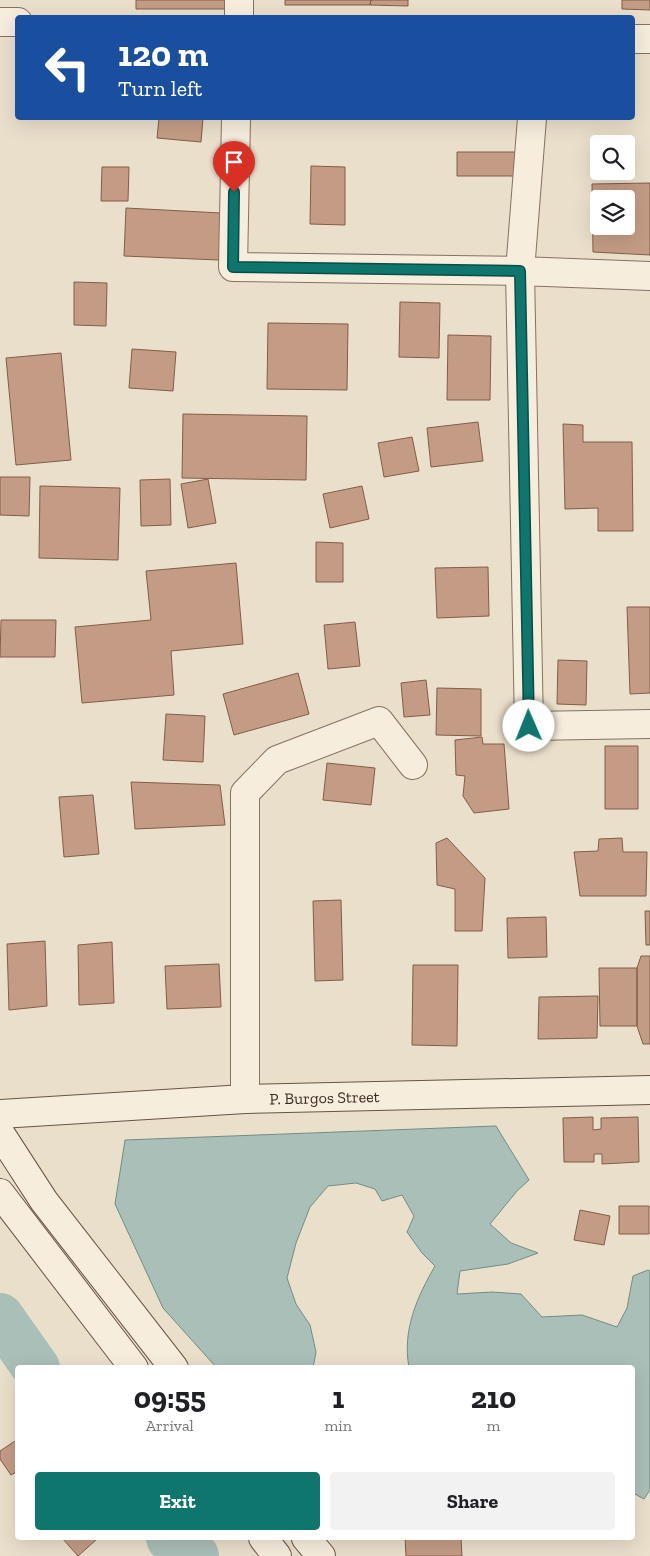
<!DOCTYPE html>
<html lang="en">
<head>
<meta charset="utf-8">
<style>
  :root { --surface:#fff; --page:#f2f2f2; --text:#202124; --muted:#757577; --accent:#0f766e }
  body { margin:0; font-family:"Zilla Slab",serif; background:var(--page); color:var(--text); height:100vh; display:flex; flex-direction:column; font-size:19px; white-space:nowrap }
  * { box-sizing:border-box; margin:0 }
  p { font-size:16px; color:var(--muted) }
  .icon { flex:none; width:28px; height:28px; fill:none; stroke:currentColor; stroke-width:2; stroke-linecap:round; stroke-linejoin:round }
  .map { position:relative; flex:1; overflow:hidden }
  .details { position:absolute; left:15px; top:1365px; width:620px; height:175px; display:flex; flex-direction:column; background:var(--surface); border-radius:5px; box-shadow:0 5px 20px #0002 }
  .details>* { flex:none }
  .top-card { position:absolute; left:15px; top:15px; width:620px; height:105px; border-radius:5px; box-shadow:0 5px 20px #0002; background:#1a4fa0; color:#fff; overflow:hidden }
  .controls { position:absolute; left:590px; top:135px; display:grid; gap:10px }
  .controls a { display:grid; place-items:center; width:45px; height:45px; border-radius:5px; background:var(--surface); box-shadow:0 5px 20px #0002; font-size:25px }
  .pin { position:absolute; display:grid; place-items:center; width:42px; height:42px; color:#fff; margin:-51px -21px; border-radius:50% 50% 50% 0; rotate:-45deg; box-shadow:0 0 5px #0007 }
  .pin .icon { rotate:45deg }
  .me { position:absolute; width:55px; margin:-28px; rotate:359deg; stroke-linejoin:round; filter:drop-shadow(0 0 4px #0008) }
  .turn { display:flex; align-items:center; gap:18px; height:105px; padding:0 20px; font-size:22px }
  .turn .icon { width:65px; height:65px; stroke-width:2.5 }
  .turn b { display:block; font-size:35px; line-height:42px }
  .eta { display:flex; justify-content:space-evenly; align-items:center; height:85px; text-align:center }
  .eta b { font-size:30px; font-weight:800; line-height:35px }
  .button { display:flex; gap:10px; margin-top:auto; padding:10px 20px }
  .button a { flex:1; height:58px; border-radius:5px; background:var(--accent); color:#fff; font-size:20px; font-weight:800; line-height:58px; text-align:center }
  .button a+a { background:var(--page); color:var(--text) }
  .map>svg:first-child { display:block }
  .water { fill:#aabfb8; stroke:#728d85 }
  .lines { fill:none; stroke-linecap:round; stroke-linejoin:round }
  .river { stroke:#aabfb8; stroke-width:48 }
  .building { fill:#c49c85; stroke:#825d49; fill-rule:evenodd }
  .street-casing { stroke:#857261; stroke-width:30 }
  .secondary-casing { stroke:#675444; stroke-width:30 }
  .street { stroke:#f6eddd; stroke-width:28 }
  .secondary { stroke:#f6eddd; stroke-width:28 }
  .route-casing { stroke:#0a4d48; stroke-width:12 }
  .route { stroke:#0f766e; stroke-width:9 }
  .labels { text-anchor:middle; stroke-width:5; stroke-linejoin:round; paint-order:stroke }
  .street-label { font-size:16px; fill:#382c22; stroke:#f2ead9 }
</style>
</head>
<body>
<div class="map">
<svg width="650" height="1556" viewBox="0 0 650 1556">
  <rect width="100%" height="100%" fill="#eadfcb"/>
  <path class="water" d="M496,1126L529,1180L517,1191L490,1224L511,1243L538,1253L508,1264L460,1271L457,1294L492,1292L521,1294L542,1317L582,1315L617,1327L627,1308L633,1276L648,1270L650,1271V1490L644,1499L633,1493L632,1368L409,1367C402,1331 417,1297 435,1266L422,1253L407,1232L414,1216L402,1195L382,1201L375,1189L356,1183L328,1186L310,1207L296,1243L287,1278L296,1304L310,1325L316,1352L313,1368L216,1367L163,1308L115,1204L125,1140Z"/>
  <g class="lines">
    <path class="river" d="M0,1317L36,1368
      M170,1538L195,1556"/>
  </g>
  <path class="building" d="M136,0H227V9H136Z
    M285,0H371L370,5H285Z
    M371,0H408V6L370,5Z
    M622,0H650V10L622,9Z
    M159,118H203L201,142L157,138Z
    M457,152H516L515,176H457Z
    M311,166L345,167V225L310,224Z
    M102,167H129L128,201H101Z
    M650,183V255L593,252L592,184ZM599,199H626V226H599Z
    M126,208L221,213L219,260L124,256Z
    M74,282L107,283L106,326L74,325Z
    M400,302L440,303L439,358L399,357Z
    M268,323L348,324L347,390L267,389Z
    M448,335L491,336L490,400H447Z
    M132,349L176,352L173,391L129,388Z
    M61,353L71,460L16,465L6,358Z
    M183,414L307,416L306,480L182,478Z
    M478,422L483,461L431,467L427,428Z
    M563,424L583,425V442H632L633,531H598V508L565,509Z
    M412,437L419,471L384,477L378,443Z
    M0,477H30L29,516L0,515Z
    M170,479L171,525L141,526L140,480Z
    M208,479L216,523L188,528L181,484Z
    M40,486L120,488L118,560L39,558Z
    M362,486L369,519L330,528L323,494Z
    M316,542L343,543V582H316Z
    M236,563L243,644L171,651L174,695L82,703L75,627L151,620L146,571Z
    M488,567L489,616L437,618L435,568Z
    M627,607H650V693L630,694Z
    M1,620H56L55,657H0Z
    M355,622L360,666L328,669L324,625Z
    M558,660L587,661L586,705L557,704Z
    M298,673L309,714L234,735L223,694Z
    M426,680L430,715L404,717L401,683Z
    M437,688L481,689V736L436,735Z
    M166,714L205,716L203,762L163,760Z
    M482,737L483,744H504L509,809L474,813L463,796L465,776L456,775L455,740Z
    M605,746H638V809H605Z
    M327,763L375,768L371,805L323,800Z
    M131,782L220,785L225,825L135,829Z
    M93,795L99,854L64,857L59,797Z
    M447,838L485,878L482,931H455V889L437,885L436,843Z
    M622,838L623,852H647L646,896H580L574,852L598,851L599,839Z
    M341,900L343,980L315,981L313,901Z
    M645,911H650V945H646Z
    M546,917L547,957L508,958L507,918Z
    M45,941L47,1006L9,1010L7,944Z
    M112,942L114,1003L79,1005L78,945Z
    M641,956H650V1044H643L637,1026V968Z
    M219,964L221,1007L167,1009L165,966Z
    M413,965H458L457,1046L412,1045Z
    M599,968H637V1026H600Z
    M598,996L597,1038L538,1039L539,997Z
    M593,1117V1130L601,1129V1118L638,1117L639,1162L602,1164V1154H594V1162H564L563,1118Z
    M619,1206H649V1234H619Z
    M580,1210L610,1216L604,1245L574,1240Z
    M18,1439V1471L11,1475L0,1459V1451Z
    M62,1538H94L96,1540L78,1556Z
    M405,1538H461L462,1556H406Z"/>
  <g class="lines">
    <defs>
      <path id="street" d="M239,18V0
        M0,22H18
        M632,39H650
        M236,118L233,267L520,271L650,276
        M532,118L520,271L529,726L650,724
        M245,1099V793L277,760L379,721L413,765"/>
      <g id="secondary">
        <path id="s1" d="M0,1114L245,1099L650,1090"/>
        <path d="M0,1133L44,1201L174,1368"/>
        <path d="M0,1193L134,1368"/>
        <path d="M263,1538L277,1556"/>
        <path d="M306,1538L321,1556"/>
      </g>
    </defs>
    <use href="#street" class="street-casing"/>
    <use href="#secondary" class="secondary-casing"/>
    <use href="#street" class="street"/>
    <use href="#secondary" class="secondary"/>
  </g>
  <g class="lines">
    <defs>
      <path id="route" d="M234,192L233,267L520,271L529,726"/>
    </defs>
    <use href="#route" class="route-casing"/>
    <use href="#route" class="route"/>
  </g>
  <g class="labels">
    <g class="street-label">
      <text dy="6" stroke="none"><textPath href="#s1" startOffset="325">P. Burgos Street</textPath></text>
    </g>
  </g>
</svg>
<div class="controls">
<a><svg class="icon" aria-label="search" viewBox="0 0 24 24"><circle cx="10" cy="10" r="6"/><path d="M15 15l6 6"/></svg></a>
<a><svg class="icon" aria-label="layers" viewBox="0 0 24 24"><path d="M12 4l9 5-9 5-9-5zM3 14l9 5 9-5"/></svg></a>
</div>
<div class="pin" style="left:234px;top:192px;background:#d93025"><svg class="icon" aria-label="arrive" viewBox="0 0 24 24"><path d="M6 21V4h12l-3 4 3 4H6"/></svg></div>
<svg class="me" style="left:529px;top:726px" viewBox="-20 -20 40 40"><circle r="19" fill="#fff"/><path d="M0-13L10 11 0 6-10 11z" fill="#0f766e"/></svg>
<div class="top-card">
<div class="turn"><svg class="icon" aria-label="left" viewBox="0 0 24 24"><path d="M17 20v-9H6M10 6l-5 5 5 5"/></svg><div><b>120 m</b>Turn left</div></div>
</div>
<section class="details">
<div class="eta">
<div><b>09:55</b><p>Arrival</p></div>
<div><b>1</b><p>min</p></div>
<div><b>210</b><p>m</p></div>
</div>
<div class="button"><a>Exit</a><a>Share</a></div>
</section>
</div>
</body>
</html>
